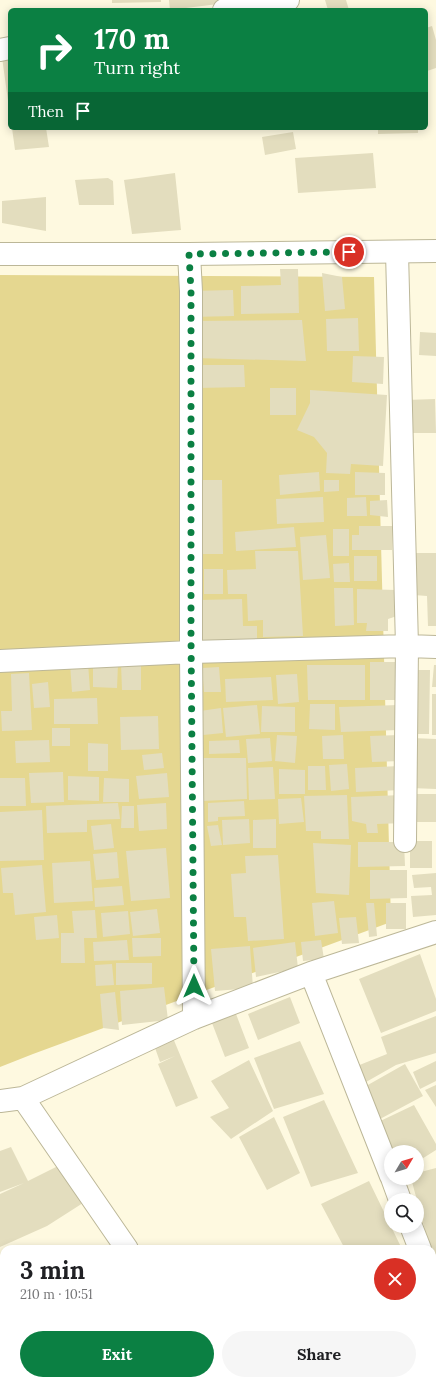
<!DOCTYPE html>
<html lang="en">
<head>
<meta charset="utf-8">
<style>
  :root { --surface:#fff; --page:#f6f6f6; --text:#202124; --muted:#757577; --accent:#0b8043 }
  body { margin:0; font-family:Lora,serif; background:var(--page); color:var(--text); height:100vh; display:flex; flex-direction:column; font-size:15px; white-space:nowrap }
  * { box-sizing:border-box; margin:0 }
  p { font-size:13px; color:var(--muted) }
  .icon { flex:none; width:22px; height:22px; fill:none; stroke:currentColor; stroke-width:2; stroke-linecap:round; stroke-linejoin:round }
  .map { position:relative; flex:1; overflow:hidden }
  .sheet { position:absolute; left:0px; top:1245px; width:436px; height:140px; display:flex; flex-direction:column; background:var(--surface); border-radius:12px 12px 0 0; box-shadow:0 2px 10px #0003 }
  .sheet>* { flex:none }
  .top-card { position:absolute; left:8px; top:8px; width:420px; height:122px; border-radius:6px; box-shadow:0 2px 10px #0003; background:#0b8043; color:#fff; overflow:hidden }
  .needle { width:26px; rotate:52deg }
  .tools { position:absolute; left:384px; top:1145px; display:grid; gap:8px }
  .tools a { display:grid; place-items:center; width:40px; height:40px; border-radius:50%; background:var(--surface); box-shadow:0 2px 10px #0003; font-size:20px }
  .pin { position:absolute; display:grid; place-items:center; width:34px; height:34px; color:#fff; margin:-17px; border:2px solid #fff; border-radius:50%; box-shadow:0 1px 4px #0007 }
  .me { position:absolute; width:44px; margin:-22px; rotate:0deg; stroke-linejoin:round; filter:drop-shadow(0 0 3px #0008) }
  .turn { display:flex; align-items:center; gap:14px; height:84px; padding:0 20px; font-size:18px }
  .turn .icon { width:52px; height:52px; stroke-width:2.5 }
  .turn b { display:block; font-size:28px; line-height:34px }
  .then { display:flex; align-items:center; height:38px; padding:0 20px; background:#0003; gap:8px; font-size:15px }
  .round { display:grid; place-items:center; flex:none; width:42px; height:42px; border-radius:21px; background:var(--page) }
  .summary { display:flex; align-items:center; justify-content:space-between; height:68px; padding:0 20px }
  h1 { font-size:24px; font-weight:700; line-height:30px }
  .button { display:flex; gap:8px; margin-top:auto; padding:8px 20px }
  .button a { flex:1; height:46px; border-radius:24px; background:var(--accent); color:#fff; font-size:16px; font-weight:700; line-height:46px; text-align:center }
  .button a+a { background:var(--page); color:var(--text) }
  .map>svg:first-child { display:block }
  .green { fill:#e5d790 }
  .building { fill:#e3ddbe }
  .lines { fill:none; stroke-linecap:round; stroke-linejoin:round }
  .street-casing { stroke:#bcb798; stroke-width:24 }
  .secondary-casing { stroke:#bcb798; stroke-width:24 }
  .street { stroke:#fff; stroke-width:22 }
  .secondary { stroke:#fff; stroke-width:22 }
  .route { stroke:#0b8043; stroke-width:7; stroke-dasharray:0 12.6 }
</style>
</head>
<body>
<div class="map">
<svg width="436" height="1385" viewBox="0 0 436 1385">
  <rect width="100%" height="100%" fill="#fef9e0"/>
  <path class="green" d="M0,275L374,277L391,922L33,1054L0,1067Z"/>
  <path class="building" d="M112,0H161V2L112,3Z
    M169,0H225L226,3L170,10Z
    M325,0H346L349,10H328Z
    M432,26L436,40V68L427,71L426,28Z
    M10,49V108H9L1,50Z
    M12,128H46L49,147L15,150Z
    M378,128H418V133L378,134Z
    M293,132L296,149L265,155L262,137Z
    M373,153L376,188L298,193L295,158Z
    M175,173L181,230L132,234L124,180Z
    M108,178L113,181L114,205H79L75,180Z
    M46,197V231L2,223V201Z
    M280,269H298L299,313L241,314V286L281,285Z
    M322,273L342,277L345,309L325,311Z
    M233,290L234,316L192,317L191,291Z
    M358,318L359,351H327L326,319Z
    M302,320L306,361L195,358L194,321Z
    M420,332L436,333V356L419,355Z
    M353,356L384,357L383,384L352,382Z
    M198,365H244L245,387L198,388Z
    M270,388H296V415H270Z
    M310,390L387,395L383,466L351,464L350,474L326,473L327,453L314,437L297,430L310,403Z
    M435,399L436,433H407L406,400Z
    M319,472L320,491L280,495L279,475Z
    M355,472L385,473V495H355Z
    M196,480H222L223,554H197Z
    M324,480H339V491L324,492Z
    M323,497L324,522L277,524L276,499Z
    M366,497L367,516H347V498Z
    M387,500L388,517L370,515V501Z
    M359,526H392V550H352V535H359Z
    M294,527L296,547L236,551L235,532Z
    M333,529H349V556H333Z
    M326,535L330,578L303,580L300,537Z
    M255,551H298L303,636L263,637V620L248,621L247,594H228L227,570L256,569Z
    M413,553H436V626H428L427,596L414,595Z
    M354,556H377V581H354Z
    M349,563L350,582H334L333,564Z
    M204,569H223V594H204Z
    M334,588H353L354,625L335,626Z
    M357,589L397,590V616L388,619V631H366L367,623H357Z
    M242,599L243,626H257V639L201,641L200,600Z
    M370,662H401V700H370Z
    M88,663L90,690L72,692L70,664Z
    M93,663L118,664L117,688L93,687Z
    M121,664H141V690H122Z
    M307,665H365V700H308Z
    M434,665H436V687H432Z
    M219,667L221,692H204L202,668Z
    M417,670H430L429,734H416Z
    M29,673L32,730L2,731L1,711H12L11,674Z
    M297,674L299,702L278,704L276,675Z
    M271,677L273,700L226,702L225,679Z
    M48,682L50,707L34,708L32,684Z
    M432,694H436V735H432Z
    M97,698L98,724H54V699Z
    M310,704H335V730L309,729Z
    M257,705L260,734L226,737L223,708Z
    M398,705L399,730L341,732L339,707Z
    M262,706L295,707V732H261Z
    M221,708L223,733L203,735L200,711Z
    M158,716L159,749L121,750L120,717Z
    M52,728H70V746H52Z
    M277,735L297,736L295,763L275,761Z
    M343,735L344,759H323L322,736Z
    M399,735L401,761L372,762L370,736Z
    M270,738L272,761L248,763L246,739Z
    M412,738L436,739V789L411,788Z
    M49,740L50,762L16,763L15,741Z
    M239,740L240,753L209,754V741Z
    M88,743L108,744V771H88Z
    M162,753L164,768L144,770L142,755Z
    M199,758H246L247,799L202,801Z
    M347,764L349,789L331,791L329,765Z
    M308,766H325L326,790H308Z
    M400,766L401,790L356,792L355,768Z
    M273,767L275,799L249,800L248,768Z
    M279,769L305,770V794H279Z
    M63,772L64,802L31,803L29,773Z
    M167,773L169,797L139,799L136,776Z
    M68,776L99,777V801L68,800Z
    M0,778H25L26,806H0Z
    M104,778L129,779V802H103Z
    M411,794H436V822H411Z
    M347,795L349,839H321V831H306L304,796Z
    M402,795L404,823L377,824L378,833H367L366,824L352,821L351,797Z
    M301,798L304,822L279,824L278,799Z
    M244,801L245,816L218,817V821L208,822V803Z
    M118,803L120,819L87,820V832L47,833L46,806Z
    M166,803L167,829L139,831L137,805Z
    M122,806H134V828H121Z
    M42,810L44,860L0,861V812Z
    M249,819L250,843L223,845L222,820Z
    M276,819V848H253V820Z
    M111,824L114,848L94,850L91,826Z
    M218,825L222,845L211,846L207,826Z
    M410,841H432V868H410Z
    M358,842H404L405,866L358,867Z
    M313,843L351,845L349,895L316,893Z
    M166,848L170,898L131,901L126,851Z
    M117,852L119,878L96,880L93,854Z
    M278,855L284,939L248,941L246,917H234L231,874L246,873L245,856Z
    M90,861L93,901L54,903L52,863Z
    M42,865L46,912L15,915L13,893H3L1,868Z
    M370,870H407V898L370,899Z
    M436,873V915L413,917L411,896L432,895L431,887L414,888L412,875Z
    M122,886L124,905L95,907L94,888Z
    M334,901L338,933L315,936L312,903Z
    M366,903H374L377,936L369,937Z
    M386,903H406V929H386Z
    M157,909L160,933L133,936L130,912Z
    M95,910L97,938H84L85,963H61V933H74L72,911Z
    M128,911L130,934L103,937L101,913Z
    M57,915L59,938L36,940L34,917Z
    M356,917L359,943L342,944L339,918Z
    M132,938H161V956L133,957Z
    M127,940L129,960L94,961L93,942Z
    M321,940L324,959L303,961L301,942Z
    M295,942L298,968L256,977L253,948Z
    M250,946L253,988L215,991L211,949Z
    M420,954L436,999V1011L381,1033L359,979Z
    M116,963H152V984L116,985Z
    M112,964L114,985L96,986L95,965Z
    M164,987L168,1020L122,1025L120,991Z
    M115,992L119,1030L103,1028L100,994Z
    M290,997L300,1023L258,1040L248,1014Z
    M236,1014L249,1048L225,1057L212,1023Z
    M436,1016V1053L396,1065L359,1086L352,1068L387,1054L381,1037Z
    M173,1038L198,1098L176,1107L158,1064L175,1056L160,1062L154,1045Z
    M300,1041L324,1094L274,1109L254,1058Z
    M249,1060L273,1111L231,1139L210,1117L229,1108L211,1081Z
    M436,1061V1081L420,1089L413,1072Z
    M405,1064L423,1096L380,1119L359,1090Z
    M436,1085V1107L425,1090Z
    M324,1100L358,1173L311,1187L283,1117Z
    M414,1105L436,1144V1150L417,1162V1152H391L374,1124Z
    M274,1117L300,1173L267,1190L239,1137Z
    M11,1147L28,1181L64,1163L83,1203L47,1226L0,1247V1194L24,1183L0,1192V1151Z
    M436,1168V1254H432V1249H430L411,1178H417V1173Z
    M369,1181L401,1247L398,1249H345L321,1204Z
    M0,1315L4,1324V1351L0,1352Z
    M409,1382L427,1384V1385H408Z"/>
  <g class="lines">
    <defs>
      <path id="street" d="M224,10L288,0
        M0,50L10,48
        M397,252L407,646L405,841
        M189,254L191,291V652L194,1018
        M0,661L191,652L407,646L436,647
        M311,973L391,1176
        M23,1098L127,1249
        M0,1101L23,1098L194,1018L311,973L436,932
        M392,1178L400,1200
        M411,1226L420,1249
        M432,1280L436,1290
        M432,1370L436,1369
        M115,1381L185,1385
        M48,1385L101,1381
        M217,1385L275,1381"/>
      <path id="secondary" d="M0,254H189L436,251"/>
    </defs>
    <use href="#street" class="street-casing"/>
    <use href="#secondary" class="secondary-casing"/>
    <use href="#street" class="street"/>
    <use href="#secondary" class="secondary"/>
  </g>
  <g class="lines">
    <path class="route" d="M194,986L191,636V291L189,254L349,252"/>
  </g>
</svg>
<div class="tools">
<a><svg class="needle" viewBox="-14 -14 28 28"><path d="M0-13l5 13h-10z" fill="#e53935"/><path d="M0 13l5-13h-10z" fill="#757577"/></svg></a>
<a><svg class="icon" aria-label="search" viewBox="0 0 24 24"><circle cx="10" cy="10" r="6"/><path d="M15 15l6 6"/></svg></a>
</div>
<div class="pin" style="left:349px;top:252px;background:#d93025"><svg class="icon" aria-label="arrive" viewBox="0 0 24 24"><path d="M6 21V4h12l-3 4 3 4H6"/></svg></div>
<svg class="me" style="left:194px;top:986px" viewBox="-20 -20 40 40"><path d="M0-17L14 15 0 8-14 15z" fill="#0b8043" stroke="#fff" stroke-width="4"/></svg>
<div class="top-card">
<div class="turn"><svg class="icon" aria-label="right" viewBox="0 0 24 24"><path d="M7 20v-9h11M14 6l5 5-5 5"/></svg><div><b>170 m</b>Turn right</div></div>
<div class="then">Then<svg class="icon" aria-label="arrive" viewBox="0 0 24 24"><path d="M6 21V4h12l-3 4 3 4H6"/></svg></div>
</div>
<section class="sheet">
<div class="summary"><div><h1>3 min</h1><p>210 m · 10:51</p></div><a class="round" style="background:#d93025;color:#fff"><svg class="icon" aria-label="close" viewBox="0 0 24 24"><path d="M6 6l12 12M18 6L6 18"/></svg></a></div>
<div class="button"><a>Exit</a><a>Share</a></div>
</section>
</div>
</body>
</html>
